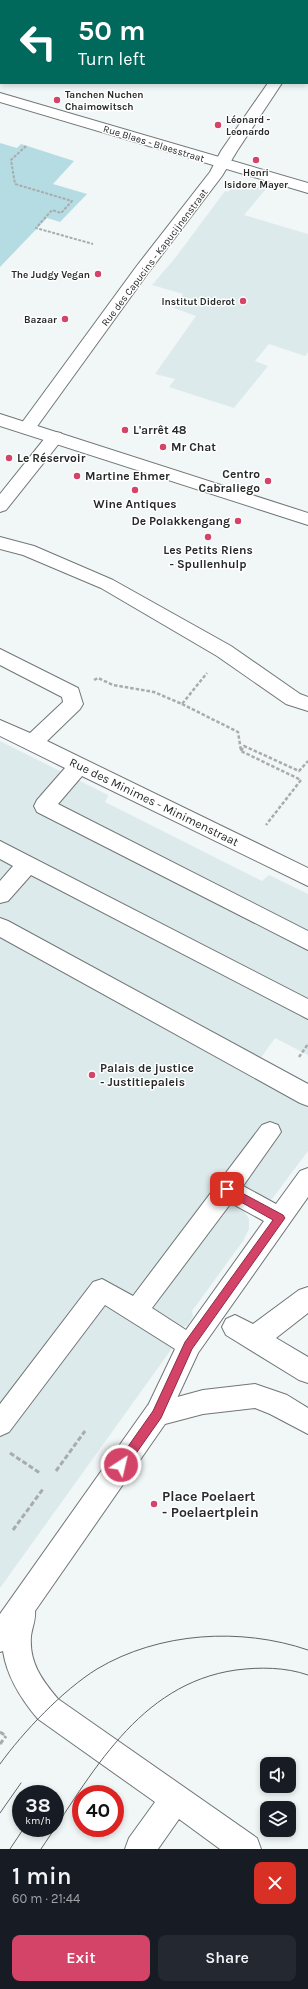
<!DOCTYPE html>
<html lang="en">
<head>
<meta charset="utf-8">
<style>
  :root { --surface:#171b24; --page:#242831; --text:#f1f3f6; --muted:#9ea1a6; --accent:#d44468 }
  body { margin:0; font-family:Karla,sans-serif; background:var(--page); color:var(--text); height:100vh; display:flex; flex-direction:column; font-size:15px; white-space:nowrap }
  * { box-sizing:border-box; margin:0 }
  p { font-size:13px; color:var(--muted) }
  .icon { flex:none; width:22px; height:22px; fill:none; stroke:currentColor; stroke-width:2; stroke-linecap:round; stroke-linejoin:round }
  .map { position:relative; height:1849px; overflow:hidden }
  .details { display:flex; flex-direction:column; background:var(--surface); flex:1 }
  .details>* { flex:none }
  .top-card { position:absolute; left:0px; top:0px; width:308px; height:84px; box-shadow:0 2px 6px #0003; background:#00695c; color:#fff; overflow:hidden }
  .tools { position:absolute; left:260px; top:1757px; display:grid; gap:8px }
  .tools a { display:grid; place-items:center; width:36px; height:36px; border-radius:8px; background:var(--surface); box-shadow:0 2px 6px #0003; font-size:20px }
  .speed { position:absolute; left:12px; top:1785px; display:flex; gap:8px; font-size:20px; font-weight:700; text-align:center }
  .speed>* { display:grid; place-content:center; width:52px; height:52px; border-radius:50%; background:var(--surface); box-shadow:0 2px 6px #0003; line-height:1 }
  .speed small { font-size:10px; font-weight:400 }
  .speed .limit { border:6px solid #d22; background:#fff; color:#111 }
  .pin { position:absolute; display:grid; place-items:center; width:34px; height:34px; color:#fff; margin:-17px; border-radius:8px; box-shadow:0 2px 6px #0006 }
  .me { position:absolute; width:44px; margin:-22px; rotate:35deg; stroke-linejoin:round; filter:drop-shadow(0 0 3px #0008) }
  .turn { display:flex; align-items:center; gap:14px; height:84px; padding:0 12px; font-size:18px }
  .turn .icon { width:52px; height:52px; stroke-width:2.5 }
  .turn b { display:block; font-size:28px; line-height:34px }
  .round { display:grid; place-items:center; flex:none; width:42px; height:42px; border-radius:8px; background:var(--page) }
  .headline { display:flex; align-items:center; justify-content:space-between; height:68px; padding:0 12px }
  h1 { font-size:24px; font-weight:600; line-height:30px }
  .primary-button { display:flex; gap:8px; margin-top:auto; padding:8px 12px }
  .primary-button a { flex:1; height:46px; border-radius:8px; background:var(--accent); color:#fff; font-size:16px; font-weight:600; line-height:46px; text-align:center }
  .primary-button a+a { background:var(--page); color:var(--text) }
  .map>svg:first-child { display:block }
  .built { fill:#dceaec }
  .green { fill:#b5dce3 }
  .lines { fill:none; stroke-linecap:round; stroke-linejoin:round }
  .lane-casing { stroke:#717677; stroke-width:2 }
  .street-casing { stroke:#717677; stroke-width:2 }
  .secondary-casing { stroke:#717677; stroke-width:2 }
  .path-far2 { stroke:#a8acac; stroke-width:2; stroke-dasharray:3 1.5; stroke-linecap:butt }
  .path-far1 { stroke:#a8acac; stroke-width:2.5; stroke-dasharray:3.5 2; stroke-linecap:butt }
  .path { stroke:#a8acac; stroke-width:3; stroke-dasharray:5 2.5; stroke-linecap:butt }
  .lane { fill:#fff; fill-rule:evenodd }
  .street { fill:#fff; fill-rule:evenodd }
  .secondary { fill:#fff; fill-rule:evenodd }
  .tram { stroke:#626565; stroke-width:1 }
  .route { fill:#d44468; stroke:#8a2c44 }
  .poi-dot { fill:#d44468; stroke:#fff; stroke-width:1.5 }
  .labels { text-anchor:middle; stroke-width:3; stroke-linejoin:round; paint-order:stroke }
  .far-poi-label { font-size:10px; font-weight:bold; fill:#282a2a; stroke:#fff; text-anchor:end }
  .far-street-label { font-size:10px; fill:#282a2a; stroke:#fff }
  .poi-label { font-size:12px; font-weight:bold; fill:#282a2a; stroke:#fff; text-anchor:start }
  .street-label { font-size:12px; fill:#282a2a; stroke:#fff }
  .near-poi-label { font-size:14px; font-weight:bold; fill:#282a2a; stroke:#fff; text-anchor:start }
</style>
</head>
<body>
<div class="map">
<svg width="308" height="1849" viewBox="0 0 308 1849">
  <rect width="100%" height="100%" fill="#f1f6f7"/>
  <path class="built" d="M237,182L266,189L244,215L308,234V352L305,356L269,344L255,361L268,366L234,408L169,387L175,379L155,374L196,316L174,308L183,294L152,285L176,257L225,191L228,192Z
    M0,741L108,795V796L105,802L262,881L269,875L308,894V1055L275,1038L250,1073L308,1104V1151L272,1199L239,1206L244,1211L249,1219V1229L243,1241L192,1311L193,1317L187,1326L181,1327L173,1347L0,1588Z"/>
  <path class="green" d="M142,0H308V12L307,13V1Z
    M0,143L17,148L21,144L74,161L53,184L87,194L60,222L47,218L0,267Z"/>
  <g class="lines">
    <defs>
      <path id="lane" d="M55,432L61,433L63,437L61,441L6,510L0,512V494L49,433Z
        M0,537L34,546L113,580L231,646L300,694L308,697V711L286,704L217,656L101,588L23,555L0,549Z
        M270,1122L278,1125L281,1132L243,1186L276,1204L300,1171L308,1168V1197L198,1353L166,1422L157,1426L148,1422L144,1414L175,1349L105,1305L9,1432L0,1436V1404L93,1282L102,1279L133,1296L262,1125ZM231,1203L264,1221L186,1330L152,1308Z"/>
      <path id="street" d="M268,83H282L237,151L222,176L148,273L33,432L27,434L21,432L18,428L21,424L136,267L210,172L221,151Z
        M0,649L78,688L83,704L80,709L47,741L308,868V886L82,776L58,804L308,931V950L37,812L34,806L37,800L65,768L0,736V720L30,733L63,702L62,697L0,665Z
        M0,841L308,999V1019L31,875L8,901L0,903V881L13,866L0,859Z
        M0,918L8,921L308,1084V1106L300,1103L0,937Z
        M308,1287V1313L276,1338L308,1357V1383L299,1380L226,1335L222,1327L226,1319L235,1315L253,1324L299,1290Z"/>
      <path id="secondary" d="M0,93L308,183V193L0,102Z
        M0,414L308,513V525L0,426Z
        M255,1384L287,1395L308,1408V1434L270,1414L255,1408L203,1414L165,1424L35,1611C36,1619 32,1628 31,1636C29,1662 41,1679 58,1699L257,1838L261,1849H220L179,1819L158,1849H125L129,1838L155,1802L38,1719C21,1699 7,1677 3,1651L0,1652V1614L148,1405L203,1390Z"/>
    </defs>
    <use href="#lane" class="lane-casing"/>
    <use href="#street" class="street-casing"/>
    <use href="#secondary" class="secondary-casing"/>
    <path class="path-far2" d="M26,146L11,160L15,184L72,201L61,213L52,210L36,228L93,244"/>
    <path class="path-far1" d="M94,680L98,678L113,685L154,692L182,704L207,673
      M182,704L238,732L241,751L301,780L266,825
      M241,751L244,746L299,771L308,761
      M299,1057L308,1044"/>
    <path class="path" d="M10,1453L40,1473
      M56,1471L85,1431
      M13,1530L43,1489
      M0,1732L6,1736
      M0,1744L6,1736"/>
    <use href="#lane" class="lane"/>
    <use href="#street" class="street"/>
    <use href="#secondary" class="secondary"/>
    <path class="tram" d="M0,1764C23,1732 63,1690 97,1669C159,1632 241,1627 308,1650
      M0,1813L21,1783
      M10,1849L24,1828
      M41,1849C92,1774 138,1684 236,1670C260,1667 285,1667 308,1675"/>
  </g>
  <path class="route" d="M227,1185L283,1215L285,1218L192,1349L161,1418L125,1469L121,1471L117,1469L116,1465L117,1462L153,1411L185,1342L273,1220L223,1192L222,1189L223,1186Z"/>
  <g class="poi-dot">
    <circle cx="57" cy="100" r="4"/>
    <circle cx="218" cy="125" r="4"/>
    <circle cx="256" cy="160" r="4"/>
    <circle cx="98" cy="274" r="4"/>
    <circle cx="243" cy="301" r="4"/>
    <circle cx="65" cy="319" r="4"/>
    <circle cx="125" cy="430" r="4"/>
    <circle cx="163" cy="447" r="4"/>
    <circle cx="9" cy="458" r="4"/>
    <circle cx="77" cy="476" r="4"/>
    <circle cx="268" cy="481" r="4"/>
    <circle cx="135" cy="490" r="4"/>
    <circle cx="238" cy="521" r="4"/>
    <circle cx="208" cy="537" r="4"/>
    <circle cx="92" cy="1075" r="4"/>
    <circle cx="154" cy="1504" r="4"/>
  </g>
  <g class="labels">
    <g class="far-poi-label">
      <text x="65" y="98" text-anchor="start">Tanchen Nuchen<tspan x="65" dy="12">Chaimowitsch</tspan></text>
      <text x="226" y="123" text-anchor="start">Léonard -<tspan x="226" dy="12">Leonardo</tspan></text>
      <text x="256" y="176" text-anchor="middle">Henri<tspan x="256" dy="12">Isidore Mayer</tspan></text>
      <text x="90" y="278">The Judgy Vegan</text>
      <text x="235" y="305">Institut Diderot</text>
      <text x="57" y="323">Bazaar</text>
    </g>
    <g class="far-street-label">
      <text transform="translate(154 143) rotate(17)" y="4">Rue Blaes - Blaesstraat</text>
      <text transform="translate(154 257) rotate(-53)" y="4">Rue des Capucins - Kapucijnenstraat</text>
    </g>
    <g class="poi-label">
      <text x="133" y="434">L'arrêt 48</text>
      <text x="171" y="451">Mr Chat</text>
      <text x="17" y="462">Le Réservoir</text>
      <text x="260" y="478" text-anchor="end">Centro<tspan x="260" dy="14">Cabraliego</tspan></text>
      <text x="85" y="480">Martine Ehmer</text>
      <text x="135" y="508" text-anchor="middle">Wine Antiques</text>
      <text x="230" y="525" text-anchor="end">De Polakkengang</text>
      <text x="208" y="554" text-anchor="middle">Les Petits Riens<tspan x="208" dy="14">- Spullenhulp</tspan></text>
      <text x="100" y="1072">Palais de justice<tspan x="100" dy="14">- Justitiepaleis</tspan></text>
    </g>
    <g class="street-label">
      <text transform="translate(154 802) rotate(26)" y="4">Rue des Minimes - Minimenstraat</text>
    </g>
    <g class="near-poi-label">
      <text x="162" y="1501">Place Poelaert<tspan x="162" dy="16">- Poelaertplein</tspan></text>
    </g>
  </g>
</svg>
<div class="tools">
<a><svg class="icon" aria-label="sound" viewBox="0 0 24 24"><path d="M4 9h4l5-4v14l-5-4H4zM17 9q2 3 0 6"/></svg></a>
<a><svg class="icon" aria-label="layers" viewBox="0 0 24 24"><path d="M12 4l9 5-9 5-9-5zM3 14l9 5 9-5"/></svg></a>
</div>
<div class="speed"><div>38<small>km/h</small></div><div class="limit">40</div></div>
<div class="pin" style="left:227px;top:1189px;background:#d93025"><svg class="icon" aria-label="arrive" viewBox="0 0 24 24"><path d="M6 21V4h12l-3 4 3 4H6"/></svg></div>
<svg class="me" style="left:121px;top:1465px" viewBox="-20 -20 40 40"><circle r="17" fill="#d44468" stroke="#fff" stroke-width="3"/><path d="M0-11L8 9 0 5-8 9z" fill="#fff"/></svg>
<div class="top-card">
<div class="turn"><svg class="icon" aria-label="left" viewBox="0 0 24 24"><path d="M17 20v-9H6M10 6l-5 5 5 5"/></svg><div><b>50 m</b>Turn left</div></div>
</div>
</div>
<section class="details">
<div class="headline"><div><h1>1 min</h1><p>60 m · 21:44</p></div><a class="round" style="background:#d93025;color:#fff"><svg class="icon" aria-label="close" viewBox="0 0 24 24"><path d="M6 6l12 12M18 6L6 18"/></svg></a></div>
<div class="primary-button"><a>Exit</a><a>Share</a></div>
</section>
</body>
</html>
